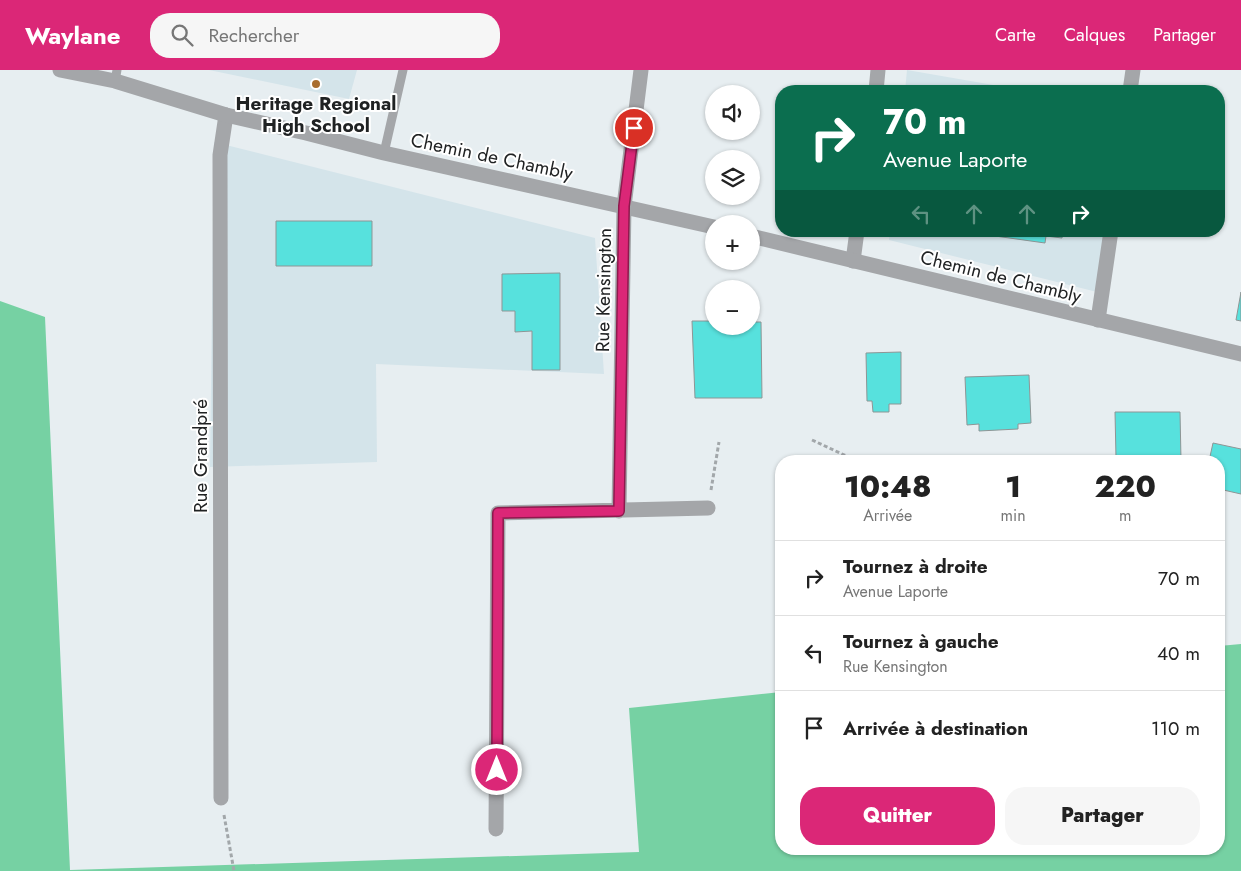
<!DOCTYPE html>
<html lang="fr">
<head>
<meta charset="utf-8">
<style>
  :root { --surface:#fff; --page:#f6f6f6; --text:#222; --muted:#767676; --line:#e0e0e0; --accent:#db2777 }
  body { margin:0; font-family:Jost,sans-serif; background:var(--page); color:var(--text); height:100vh; display:flex; flex-direction:column; font-size:19px; white-space:nowrap }
  * { box-sizing:border-box; margin:0 }
  p { font-size:16px; color:var(--muted) }
  .icon { flex:none; width:28px; height:28px; fill:none; stroke:currentColor; stroke-width:2; stroke-linecap:round; stroke-linejoin:round }
  .map { position:relative; flex:1; overflow:hidden }
  .side { position:absolute; left:775px; top:385px; width:450px; height:400px; display:flex; flex-direction:column; background:var(--surface); border-radius:20px; box-shadow:0 1px 4px #0004 }
  .side>* { flex:none }
  .hud { position:absolute; left:775px; top:15px; width:450px; height:152px; border-radius:20px; box-shadow:0 1px 4px #0004; background:#0b6e4f; color:#fff; overflow:hidden }
  .buttons { position:absolute; left:705px; top:15px; display:grid; gap:10px }
  .buttons a { display:grid; place-items:center; width:55px; height:55px; border-radius:50%; background:var(--surface); box-shadow:0 1px 4px #0004; font-size:25px }
  .pin { position:absolute; display:grid; place-items:center; width:42px; height:42px; color:#fff; margin:-21px; border:2px solid #fff; border-radius:50%; box-shadow:0 1px 5px #0007 }
  .me { position:absolute; width:55px; margin:-28px; rotate:0deg; stroke-linejoin:round; filter:drop-shadow(0 0 4px #0008) }
  .turn { display:flex; align-items:center; gap:18px; height:105px; padding:0 25px; font-size:22px }
  .turn .icon { width:65px; height:65px; stroke-width:2.5 }
  .turn b { display:block; font-size:35px; line-height:42px }
  .lanes { display:flex; align-items:center; height:48px; padding:0 25px; background:#0003; justify-content:center; gap:25px; direction:ltr }
  .lanes .off { opacity:.35 }
  .eta { display:flex; justify-content:space-evenly; align-items:center; height:85px; text-align:center }
  .eta b { font-size:30px; font-weight:800; line-height:35px }
  .primary-button { display:flex; gap:10px; margin-top:auto; padding:10px 25px }
  .primary-button a { flex:1; height:58px; border-radius:20px; background:var(--accent); color:#fff; font-size:20px; font-weight:800; line-height:58px; text-align:center }
  .primary-button a+a { background:var(--page); color:var(--text) }
  ul { padding:0; list-style:none }
  li { display:flex; align-items:center; gap:15px; height:75px; padding:0 25px; border-top:1px solid var(--line) }
  li div { flex:1 }
  li b { display:block; font-size:19px }
  li em { font-style:normal }
  header { display:flex; align-items:center; gap:30px; box-sizing:border-box; height:70px; padding:0 25px; background:var(--accent); color:#fff }
  header strong { font-size:24px }
  nav { display:flex; gap:28px; margin-inline-start:auto; font-size:18px }
  .search { width:350px; height:45px; background:var(--page); display:flex; align-items:center; gap:12px; box-sizing:border-box; padding:0 18px; border-radius:20px; color:var(--muted); font-size:19px }
  .map>svg:first-child { display:block }
  .built { fill:#d4e4ea }
  .green { fill:#76d1a3 }
  .building { fill:#57e1dd; stroke:#8e9595 }
  .lines { fill:none; stroke-linecap:round; stroke-linejoin:round }
  .path { stroke:#a2a7aa; stroke-width:3; stroke-dasharray:4 2.5; stroke-linecap:butt }
  .service { stroke:#a4a6a9; stroke-width:9 }
  .minor { stroke:#a4a6a9; stroke-width:15 }
  .tertiary { stroke:#a4a6a9; stroke-width:15 }
  .route-casing { stroke:#8e194d; stroke-width:12 }
  .route { stroke:#db2777; stroke-width:9 }
  .poi-dot { fill:#a86d2e; stroke:#fff; stroke-width:2 }
  .labels { text-anchor:middle; stroke-width:4; stroke-linejoin:round; paint-order:stroke }
  .poi-label { font-size:19px; font-weight:bold; fill:#202223; stroke:#fff }
  .street-label { font-size:19px; fill:#202223; stroke:#fff }
</style>
</head>
<body>
<header>
<strong>Waylane</strong>
<div class="search"><svg class="icon" aria-label="search" viewBox="0 0 24 24"><circle cx="10" cy="10" r="6"/><path d="M15 15l6 6"/></svg>Rechercher</div>
<nav><a>Carte</a><a>Calques</a><a>Partager</a></nav>
</header>
<div class="map">
<svg width="1241" height="801" viewBox="0 0 1241 801">
  <rect width="100%" height="100%" fill="#e7eef1"/>
  <path class="built" d="M209,0H357L349,29Z
    M907,0L1005,17V21H905Z
    M214,72L595,168L604,304L376,294L377,392L210,397Z
    M890,161H1104L1097,222L889,170Z"/>
  <path class="green" d="M0,231L45,247L70,800L639,782L629,638L781,622V779H1219V576L1241,574V801H0Z"/>
  <path class="building" d="M276,151H372V196H276Z
    M988,161H1063L1062,168L1046,166L1045,173L988,165Z
    M560,203V300H532V261L515,262V241H502V204Z
    M1241,222V251L1236,250Z
    M692,251H714V256H751V252H761L762,328H695Z
    M901,282V334H889V342H873L872,331H867L866,283Z
    M1029,305L1031,353L1018,354V359L979,361V354L967,355L965,307Z
    M1115,342H1180L1181,390L1127,391V387L1116,388Z
    M1213,373L1241,379V424L1219,419V391H1209Z
    M1030,387V391H984V389Z"/>
  <g class="lines">
    <path class="path" d="M812,370L857,391
      M711,420L719,372
      M224,745L234,801"/>
    <path class="service" d="M115,11L117,0
      M384,83L403,0"/>
    <path class="minor" d="M876,21L878,0
      M1130,21L1133,0
      M853,191L857,161
      M1098,250L1111,161
      M619,441L624,136L641,0
      M221,728L220,85L226,45
      M496,759L498,443L708,438"/>
    <path class="tertiary" d="M60,0L115,11L226,45L306,63L384,83L714,157
      M751,166L1241,284"/>
  </g>
  <g class="lines">
    <defs>
      <path id="route" d="M497,700L498,443L619,441L624,136L634,58"/>
    </defs>
    <use href="#route" class="route-casing"/>
    <use href="#route" class="route"/>
  </g>
  <circle class="poi-dot" cx="316" cy="14" r="5"/>
  <g class="labels">
    <g class="poi-label">
      <text x="316" y="40">Heritage Regional<tspan x="316" dy="22">High School</tspan></text>
    </g>
    <g class="street-label">
      <text transform="translate(492 86) rotate(12)" y="7">Chemin de Chambly</text>
      <text transform="translate(1001 206) rotate(14)" y="7">Chemin de Chambly</text>
      <text transform="translate(603 220) rotate(-89)" y="7">Rue Kensington</text>
      <text transform="translate(200 386) rotate(-90)" y="7">Rue Grandpré</text>
    </g>
  </g>
</svg>
<div class="buttons">
<a><svg class="icon" aria-label="sound" viewBox="0 0 24 24"><path d="M4 9h4l5-4v14l-5-4H4zM17 9q2 3 0 6"/></svg></a>
<a><svg class="icon" aria-label="layers" viewBox="0 0 24 24"><path d="M12 4l9 5-9 5-9-5zM3 14l9 5 9-5"/></svg></a>
<a>+</a>
<a>−</a>
</div>
<div class="pin" style="left:634px;top:58px;background:#d93025"><svg class="icon" aria-label="arrive" viewBox="0 0 24 24"><path d="M6 21V4h12l-3 4 3 4H6"/></svg></div>
<svg class="me" style="left:497px;top:700px" viewBox="-20 -20 40 40"><circle r="17" fill="#db2777" stroke="#fff" stroke-width="3"/><path d="M0-11L8 9 0 5-8 9z" fill="#fff"/></svg>
<div class="hud">
<div class="turn"><svg class="icon" aria-label="right" viewBox="0 0 24 24"><path d="M7 20v-9h11M14 6l5 5-5 5"/></svg><div><b>70 m</b>Avenue Laporte</div></div>
<div class="lanes"><svg class="icon off" aria-label="left" viewBox="0 0 24 24"><path d="M17 20v-9H6M10 6l-5 5 5 5"/></svg><svg class="icon off" aria-label="ahead" viewBox="0 0 24 24"><path d="M12 20V5M6 11l6-6 6 6"/></svg><svg class="icon off" aria-label="ahead" viewBox="0 0 24 24"><path d="M12 20V5M6 11l6-6 6 6"/></svg><svg class="icon" aria-label="right" viewBox="0 0 24 24"><path d="M7 20v-9h11M14 6l5 5-5 5"/></svg></div>
</div>
<section class="side">
<div class="eta">
<div><b>10:48</b><p>Arrivée</p></div>
<div><b>1</b><p>min</p></div>
<div><b>220</b><p>m</p></div>
</div>
<ul>
<li><svg class="icon" aria-label="right" viewBox="0 0 24 24"><path d="M7 20v-9h11M14 6l5 5-5 5"/></svg><div><b>Tournez à droite</b><p>Avenue Laporte</p></div><em>70 m</em></li>
<li><svg class="icon" aria-label="left" viewBox="0 0 24 24"><path d="M17 20v-9H6M10 6l-5 5 5 5"/></svg><div><b>Tournez à gauche</b><p>Rue Kensington</p></div><em>40 m</em></li>
<li><svg class="icon" aria-label="arrive" viewBox="0 0 24 24"><path d="M6 21V4h12l-3 4 3 4H6"/></svg><div><b>Arrivée à destination</b></div><em>110 m</em></li>
</ul>
<div class="primary-button"><a>Quitter</a><a>Partager</a></div>
</section>
</div>
</body>
</html>
